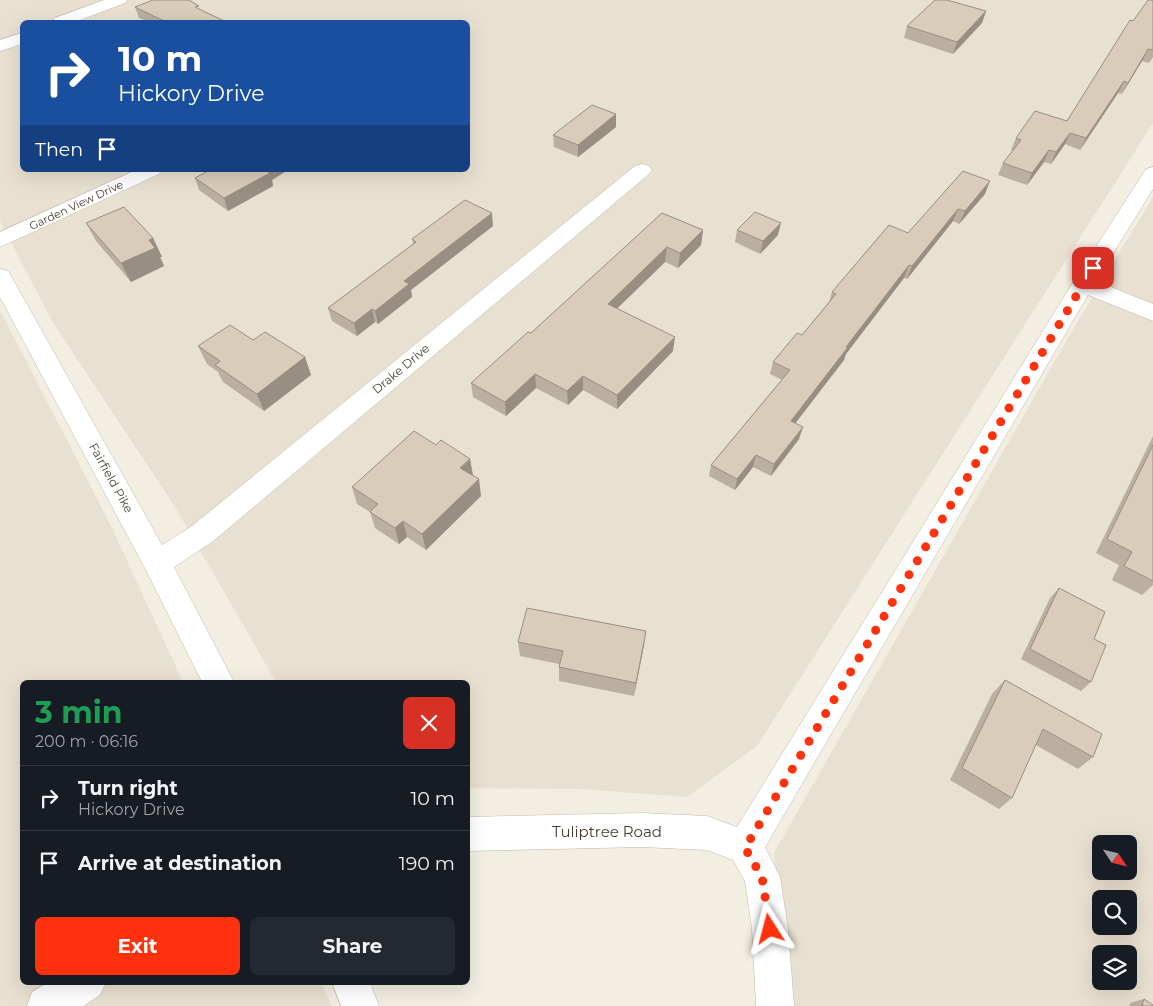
<!DOCTYPE html>
<html lang="en">
<head>
<meta charset="utf-8">
<style>
  :root { --surface:#171b24; --page:#242831; --text:#f1f3f6; --muted:#9ea1a6; --line:#363941; --accent:#ff320d }
  body { margin:0; font-family:Montserrat,sans-serif; background:var(--page); color:var(--text); height:100vh; display:flex; flex-direction:column; font-size:19px; white-space:nowrap }
  * { box-sizing:border-box; margin:0 }
  p { font-size:16px; color:var(--muted) }
  .icon { flex:none; width:28px; height:28px; fill:none; stroke:currentColor; stroke-width:2; stroke-linecap:round; stroke-linejoin:round }
  .map { position:relative; flex:1; overflow:hidden }
  .side { position:absolute; left:20px; top:680px; width:450px; height:305px; display:flex; flex-direction:column; background:var(--surface); border-radius:8px; box-shadow:0 5px 20px #0002 }
  .side>* { flex:none }
  .guide { position:absolute; left:20px; top:20px; width:450px; height:152px; border-radius:8px; box-shadow:0 5px 20px #0002; background:#1a4fa0; color:#fff; overflow:hidden }
  .needle { width:32px; rotate:125deg }
  .buttons { position:absolute; left:1092px; top:835px; display:grid; gap:10px }
  .buttons a { display:grid; place-items:center; width:45px; height:45px; border-radius:8px; background:var(--surface); box-shadow:0 5px 20px #0002; font-size:25px }
  .pin { position:absolute; display:grid; place-items:center; width:42px; height:42px; color:#fff; margin:-21px; border-radius:10px; box-shadow:0 2px 8px #0006 }
  .me { position:absolute; width:55px; margin:-28px; rotate:351deg; stroke-linejoin:round; filter:drop-shadow(0 0 4px #0008) }
  .turn { display:flex; align-items:center; gap:18px; height:105px; padding:0 15px; font-size:22px }
  .turn .icon { width:65px; height:65px; stroke-width:2.5 }
  .turn b { display:block; font-size:35px; line-height:42px }
  .then { display:flex; align-items:center; height:48px; padding:0 15px; background:#0003; gap:10px; font-size:19px }
  .round { display:grid; place-items:center; flex:none; width:52px; height:52px; border-radius:8px; background:var(--page) }
  .overview { display:flex; align-items:center; justify-content:space-between; height:85px; padding:0 15px }
  h1 { font-size:30px; font-weight:700; line-height:38px; color:#1e9e55 }
  .cta { display:flex; gap:10px; margin-top:auto; padding:10px 15px }
  .cta a { flex:1; height:58px; border-radius:8px; background:var(--accent); color:#fff; font-size:20px; font-weight:700; line-height:58px; text-align:center }
  .cta a+a { background:var(--page); color:var(--text) }
  ul { padding:0; list-style:none }
  li { display:flex; align-items:center; gap:15px; height:65px; padding:0 15px; border-top:1px solid var(--line) }
  li div { flex:1 }
  li b { display:block; font-size:19px }
  li em { font-style:normal }
  .map>svg:first-child { display:block }
  .residential { fill:#e8e0d0; fill-rule:evenodd }
  .lines { fill:none; stroke-linecap:round; stroke-linejoin:round }
  .minor-casing { stroke:#c2b9a7; stroke-width:1 }
  .minor { fill:#fff; fill-rule:evenodd }
  .wall { fill:#bbafa0 }
  .shaded-wall { fill:#988f82 }
  .building { fill:#d9ccba; stroke:#988f82 }
  .route { stroke:#ff320d; stroke-width:9; stroke-dasharray:0 16.2 }
  .labels { text-anchor:middle; stroke-width:4.5; stroke-linejoin:round; paint-order:stroke }
  .far-street-label { font-size:11px; fill:#453e32; stroke:#fff }
  .street-label { font-size:12px; fill:#453e32; stroke:#fff }
  .near-street-label { font-size:15px; fill:#453e32; stroke:#fff }
</style>
</head>
<body>
<div class="map">
<svg width="1153" height="1006" viewBox="0 0 1153 1006">
  <rect width="100%" height="100%" fill="#f3eee2"/>
  <path class="residential" d="M0,0H1153V123L757,746L687,797L580,789L468,788V682H276L175,507L52,321L0,221ZM22,22H468V170H22Z
    M1153,197V1006H791L774,853L1072,331ZM1101,844H1129V871H1101ZM1101,899H1129V926H1101ZM1101,954H1129V981H1101Z
    M0,310L111,526L183,682H22V982L321,983L332,1006H0Z"/>
  <g class="lines">
    <defs>
      <path id="minor" d="M104,0H127L125,3L75,22H53L55,18Z
        M22,33V44L0,51V40Z
        M642,164L649,166L652,170L649,174L212,542L174,567L234,682H202L147,572L0,297V269L8,271L11,276L162,545L192,526L635,166Z
        M1153,167V189L1096,281L1153,304V321L1088,295L765,847L780,877L788,929L794,1006H756L752,929L745,881L733,860L707,850L642,847L468,851V817L642,813L707,816L737,827L1072,284L1146,169Z
        M136,170H162L159,174L0,247V232Z
        M49,982H106L100,995L83,1006H27L32,992Z
        M332,982H370L379,1006H341Z"/>
    </defs>
    <use href="#minor" class="minor-casing"/>
    <use href="#minor" class="minor"/>
  </g>
  <path class="wall" d="M1153,0V57L1149,63L1142,61L1122,94L1118,93L1080,150L1065,144L1051,164L1044,162L1027,185L998,175L1003,163L1013,151L1011,150L1016,138L1067,121L1133,21Z
    M135,7L200,10L227,22H149L139,18Z
    M986,11L982,23L953,54L904,38L907,26Z
    M616,127L578,157L554,147L553,135Z
    M195,178L272,180L273,186L228,211L199,190Z
    M985,194L959,224L953,221L907,279L904,278L846,354L844,360L795,423L799,439L771,476L753,467L735,490L709,476L711,465L782,380L770,374L773,362L802,335L829,302L832,292L908,233Z
    M662,213L703,230L701,245L678,268L665,262L617,309L673,351L617,409L583,390L568,405L536,388L506,416L473,397L471,383L531,333Z
    M86,223L153,238L162,257H160L164,266L131,282L96,241Z
    M493,226L411,290L412,297L378,324L375,322L357,336L332,321L328,308L413,244L412,239Z
    M737,230L778,235L760,254L735,242Z
    M253,340L305,357L311,375L264,411L223,382L218,372L207,364L198,346Z
    M1153,436V585L1142,595L1112,580L1119,565L1096,553Z
    M436,445L470,459L473,476L481,496L426,550L407,537L399,544L375,528L370,512L357,504L352,487Z
    M1059,588L1094,639L1091,682L1081,691L1021,659L1050,598Z
    M518,642L644,645L634,696L559,681V664L520,656Z
    M1005,680L1093,757L1078,769L1036,745L1012,798L999,809L950,780L992,694Z
    M1144,999L1153,1006H1129L1130,1003Z"/>
  <path class="shaded-wall" d="M986,11L982,23L953,54L957,42Z
    M1148,49L1142,61L1122,94L1128,83Z
    M1124,81L1118,93L1080,150L1086,138Z
    M616,114V127L578,157V145Z
    M1070,133L1065,144L1051,164L1056,152Z
    M1049,150L1044,162L1027,185L1032,173Z
    M264,170H288L272,180L273,186L228,211L224,198Z
    M990,181L985,194L959,224L965,211Z
    M958,209L953,221L907,279L912,266Z
    M492,213L493,226L411,290L412,297L378,324L375,311L404,281Z
    M781,223L778,235L760,254L763,241Z
    M703,230L701,245L678,268L680,253Z
    M153,238L162,257H160L164,266L131,282L121,263L149,240Z
    M667,247L665,262L607,318L608,304Z
    M909,265L904,278L846,354L844,360L788,433L791,421L846,347Z
    M372,309L375,322L357,336L354,323Z
    M675,337L673,351L617,409V395Z
    M305,357L311,375L264,411L257,394Z
    M535,374L536,388L506,416L505,402Z
    M583,376V390L568,405L567,391Z
    M803,427L799,439L771,476L774,464Z
    M756,455L753,467L735,490L737,479Z
    M470,459L473,476L460,468Z
    M479,479L481,496L426,550L422,534Z
    M403,521L407,537L399,544L395,528Z
    M646,631L644,645L634,696L636,683Z"/>
  <path class="building" d="M153,0H189L199,6L195,7L226,22H166L135,7Z
    M935,0H947L986,11L957,42L907,26Z
    M1148,0H1153V50L1148,49L1128,83L1124,81L1086,138L1070,133L1056,152L1049,150L1032,173L1003,163L1021,140L1016,138L1035,111L1067,121L1130,20L1133,21Z
    M592,105L616,114L578,145L553,135Z
    M210,170H265L270,173L224,198L195,178Z
    M963,171L990,181L965,211L958,209L912,266L909,265L846,347H848L791,421L803,427L774,464L756,455L737,479L711,465L790,370L773,362L797,333L802,335L836,294L832,292L889,225L908,233Z
    M465,200L492,213L404,281L409,284L375,311L372,309L354,323L328,308L416,242L412,239Z
    M124,207L153,238L149,240L155,248L121,263L86,223Z
    M755,212L781,223L763,241L737,230Z
    M662,213L703,230L680,253L667,247L608,304L675,337L617,395L583,376L567,391L535,374L505,402L471,383L528,332L531,333Z
    M230,325L253,340L265,332L305,357L257,394L215,365L220,361L198,346Z
    M414,431L436,445L441,440L470,459L460,468L479,479L422,534L403,521L395,528L370,512L378,504L352,487Z
    M1153,445V581L1124,566L1132,552L1107,539Z
    M1059,588L1105,612L1094,639L1106,645L1091,682L1030,649Z
    M527,608L646,631L636,683L559,667L563,651L518,642Z
    M1005,680L1102,734L1093,757L1043,729L1012,798L962,768Z
    M1144,999L1153,1005V1006H1142Z"/>
  <g class="lines">
    <path class="route" d="M770,929L762,877L745,848L1093,268"/>
  </g>
  <g class="labels">
    <g class="far-street-label">
      <text transform="translate(76 205) rotate(-25)" y="4">Garden View Drive</text>
    </g>
    <g class="street-label">
      <text transform="translate(401 369) rotate(-40)" y="4">Drake Drive</text>
      <text transform="translate(111 478) rotate(61)" y="4">Fairfield Pike</text>
    </g>
    <g class="near-street-label">
      <text x="607" y="837">Tuliptree Road</text>
    </g>
  </g>
</svg>
<div class="buttons">
<a><svg class="needle" viewBox="-14 -14 28 28"><path d="M0-13l5 13h-10z" fill="#e53935"/><path d="M0 13l5-13h-10z" fill="#9ea1a6"/></svg></a>
<a><svg class="icon" aria-label="search" viewBox="0 0 24 24"><circle cx="10" cy="10" r="6"/><path d="M15 15l6 6"/></svg></a>
<a><svg class="icon" aria-label="layers" viewBox="0 0 24 24"><path d="M12 4l9 5-9 5-9-5zM3 14l9 5 9-5"/></svg></a>
</div>
<div class="pin" style="left:1093px;top:268px;background:#d93025"><svg class="icon" aria-label="arrive" viewBox="0 0 24 24"><path d="M6 21V4h12l-3 4 3 4H6"/></svg></div>
<svg class="me" style="left:770px;top:929px" viewBox="-20 -20 40 40"><path d="M0-17L14 15 0 8-14 15z" fill="#ff320d" stroke="#fff" stroke-width="4"/></svg>
<div class="guide">
<div class="turn"><svg class="icon" aria-label="right" viewBox="0 0 24 24"><path d="M7 20v-9h11M14 6l5 5-5 5"/></svg><div><b>10 m</b>Hickory Drive</div></div>
<div class="then">Then<svg class="icon" aria-label="arrive" viewBox="0 0 24 24"><path d="M6 21V4h12l-3 4 3 4H6"/></svg></div>
</div>
<section class="side">
<div class="overview"><div><h1>3 min</h1><p>200 m · 06:16</p></div><a class="round" style="background:#d93025;color:#fff"><svg class="icon" aria-label="close" viewBox="0 0 24 24"><path d="M6 6l12 12M18 6L6 18"/></svg></a></div>
<ul>
<li><svg class="icon" aria-label="right" viewBox="0 0 24 24"><path d="M7 20v-9h11M14 6l5 5-5 5"/></svg><div><b>Turn right</b><p>Hickory Drive</p></div><em>10 m</em></li>
<li><svg class="icon" aria-label="arrive" viewBox="0 0 24 24"><path d="M6 21V4h12l-3 4 3 4H6"/></svg><div><b>Arrive at destination</b></div><em>190 m</em></li>
</ul>
<div class="cta"><a>Exit</a><a>Share</a></div>
</section>
</div>
</body>
</html>
